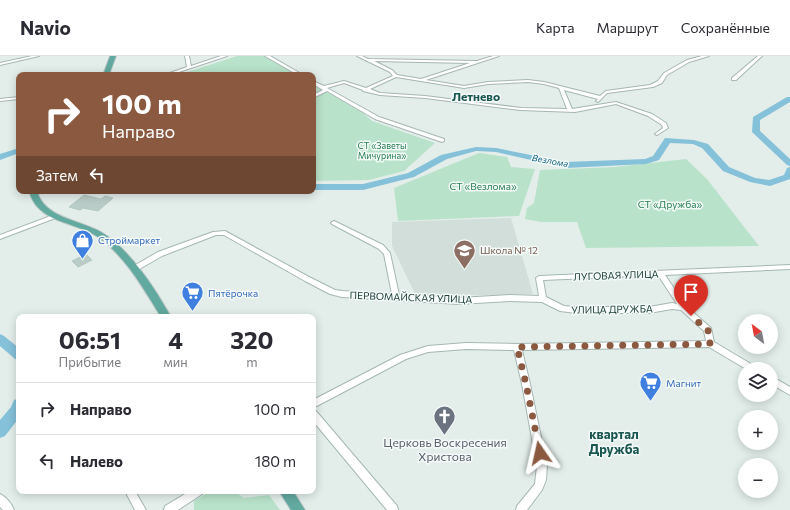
<!DOCTYPE html>
<html lang="ru">
<head>
<meta charset="utf-8">
<style>
  :root { --surface:#fff; --page:#f2f2f3; --text:#2b2b33; --muted:#7c7c81; --line:#e1e1e2 }
  body { margin:0; font-family:Commissioner,sans-serif; background:var(--page); color:var(--text); height:100vh; display:flex; flex-direction:column; font-size:15px; white-space:nowrap }
  * { box-sizing:border-box; margin:0 }
  p { font-size:13px; color:var(--muted) }
  .icon { flex:none; width:22px; height:22px; fill:none; stroke:currentColor; stroke-width:2; stroke-linecap:round; stroke-linejoin:round }
  .map { position:relative; flex:1; overflow:hidden }
  .panel { position:absolute; left:16px; top:258px; width:300px; height:180px; display:flex; flex-direction:column; background:var(--surface); border-radius:8px; box-shadow:0 2px 10px #0003 }
  .panel>* { flex:none }
  .hud { position:absolute; left:16px; top:16px; width:300px; height:122px; border-radius:8px; box-shadow:0 2px 10px #0003; background:#8a5940; color:#fff; overflow:hidden }
  .needle { width:26px; rotate:328deg }
  .controls { position:absolute; left:738px; top:258px; display:grid; gap:8px }
  .controls a { display:grid; place-items:center; width:40px; height:40px; border-radius:50%; background:var(--surface); box-shadow:0 2px 10px #0003; font-size:20px }
  .pin { position:absolute; display:grid; place-items:center; width:34px; height:34px; color:#fff; margin:-41px -17px; border-radius:50% 50% 50% 0; rotate:-45deg; box-shadow:0 0 4px #0007 }
  .pin .icon { rotate:45deg }
  .me { position:absolute; width:44px; margin:-22px; rotate:349deg; stroke-linejoin:round; filter:drop-shadow(0 0 3px #0008) }
  .turn { display:flex; align-items:center; gap:14px; height:84px; padding:0 20px; font-size:18px }
  .turn .icon { width:52px; height:52px; stroke-width:2.5 }
  .turn b { display:block; font-size:28px; line-height:34px }
  .then { display:flex; align-items:center; height:38px; padding:0 20px; background:#0003; gap:8px; font-size:15px }
  .eta { display:flex; justify-content:space-evenly; align-items:center; height:68px; text-align:center }
  .eta b { font-size:24px; font-weight:700; line-height:28px }
  ul { padding:0; list-style:none }
  li { display:flex; align-items:center; gap:12px; height:52px; padding:0 20px; border-top:1px solid var(--line) }
  li div { flex:1 }
  li b { display:block; font-size:15px }
  li em { font-style:normal }
  header { display:flex; align-items:center; gap:24px; box-sizing:border-box; height:56px; padding:0 20px; background:var(--surface); border-bottom:1px solid var(--line) }
  header strong { font-size:19px }
  nav { display:flex; gap:22px; margin-inline-start:auto; font-size:14px }
  .map>svg:first-child { display:block }
  .built { fill:#d1deda }
  .green { fill:#b9e2ca }
  .lines { fill:none; stroke-linecap:round; stroke-linejoin:round }
  .river { fill:#85c1d9; fill-rule:evenodd }
  .building { fill:#baccc7; stroke:#b4c9c3 }
  .minor-casing { stroke:#a5b7b3; stroke-width:2 }
  .major-casing { stroke:#c1cac9; stroke-width:2 }
  .minor { fill:#fff; fill-rule:evenodd }
  .major { fill:#62a9a0; fill-rule:evenodd }
  .route { stroke:#8a5940; stroke-width:7; stroke-dasharray:0 12.6 }
  .labels { text-anchor:middle; stroke-width:3; stroke-linejoin:round; paint-order:stroke }
  .far-park-label { font-size:9px; fill:#257e53; stroke:#f4faf8 }
  .far-water-label { font-size:9px; font-style:italic; fill:#136385; stroke:#f4faf8 }
  .park-label { font-size:10px; fill:#257e53; stroke:#f4faf8 }
  .shop-label { font-size:10px; fill:#366cbe; stroke:#f4faf8; text-anchor:start }
  .education-label { font-size:10px; fill:#785e54; stroke:#f4faf8; text-anchor:start }
  .street-label { font-size:10px; fill:#20423d; stroke:#f4faf8 }
  .far-district-label { font-size:12px; font-weight:bold; fill:#195650; stroke:#f4faf8 }
  .near-worship-label { font-size:12px; fill:#5b616d; stroke:#f4faf8 }
  .near-neighbourhood-label { font-size:13px; font-weight:bold; fill:#195650; stroke:#f4faf8 }
</style>
</head>
<body>
<header>
<strong>Navio</strong>
<nav><a>Карта</a><a>Маршрут</a><a>Сохранённые</a></nav>
</header>
<div class="map">
<svg width="790" height="454" viewBox="0 0 790 454">
  <rect width="100%" height="100%" fill="#e3eeeb"/>
  <path class="built" d="M511,162L533,238L416,240L392,190V166Z"/>
  <path class="green" d="M237,0H264L297,19H178Z
    M313,28L363,57L372,65L435,87L404,115L369,124L313,125Z
    M479,97L507,101L511,111L535,113L519,160L398,165L394,132Z
    M686,103L707,123L759,190L586,192L577,166H541L525,163L527,152L534,147L540,114L615,111Z
    M210,435H234L244,442L269,439L280,454H194V445Z"/>
  <g class="lines">
    <path class="river" d="M787,41H790V46L760,64V75L790,103V110L787,109L752,76L753,61Z
      M665,82L694,84L708,88L729,111L755,122L769,124L784,119L787,112L790,111V123L770,130L750,126L723,115L702,92L693,88L670,87L659,104L646,108L566,112L496,96L476,95L447,103L414,121L363,134H313V128H363L408,117L441,99L476,91L496,92L566,106L645,103L653,100Z
      M19,92V97L0,104V98Z
      M0,278L4,280L19,292V304L15,303L0,290Z
      M19,342V362L5,380L0,382V364L11,351L14,344Z"/>
  </g>
  <path class="building" d="M84,139L101,143L105,140L113,142L98,155L83,152L80,154L69,151Z
    M86,198L92,204L78,211L72,205Z"/>
  <g class="lines">
    <defs>
      <path id="minor" d="M32,0H39L0,9V7Z
        M185,0H189L191,10L221,0H227L170,19H164L187,11Z
        M265,0H270L303,19H298Z
        M357,0H362L368,3L477,5L493,0H499L426,24L464,30L488,26L528,24L544,26L600,40L606,35L650,29L658,25L664,17L687,4L702,0H709L689,6L667,19L662,27L653,31L607,37L598,46L596,45L598,43L564,34L572,53L616,46L652,58L666,67L668,72L657,79L655,78L663,72L662,69L648,60L616,48L575,56L521,54L425,42L380,39L363,35V34L344,27L327,32L379,61L444,83V85L442,86L375,63L327,35L313,42V39L323,34L313,28V25L324,30L344,25L366,32L393,20L390,16ZM374,5L470,7L421,23L397,19L392,14ZM396,21L464,32L488,28L528,26L544,28L559,32L567,53L521,52L425,40L380,37L370,33Z
        M758,0H762L736,24H732V22Z
        M19,41V43L0,45V43Z
        M56,158L59,160L58,161L0,183V179Z
        M334,165L383,189L390,197L399,239L459,242L510,239L539,240L536,222L539,220L790,209V213L665,219L686,250L711,272L714,286L756,311L757,313H746L709,291L522,294L530,328L547,410L546,424L542,434L527,454H516L517,450L535,428L537,410L522,328L514,294L466,293L428,296L406,303L313,352V344L400,299L428,290L466,287L517,288L706,285L704,275L681,254L672,253L649,257H576L560,255L542,246L510,245L459,248L342,241L330,238L305,225L224,179H216L162,200L136,215H132L131,213L132,211L158,196L213,176L225,175L309,221L335,234L342,235L392,238L384,198L379,193L332,168L331,167L332,166ZM658,219L677,248L672,247L649,251H576L564,250L546,241L543,224Z
        M771,320L790,331V339L771,328Z
        M313,354L316,355L397,450L398,454H387L313,365Z
        M125,435H135L146,454H135Z
        M190,435H204L202,438L178,454H164L165,450Z
        M0,438C6,441 12,448 14,454H3L0,451Z"/>
      <path id="major" d="M110,0H116L109,19H103Z
        M29,135H37C44,162 80,164 101,176C129,192 156,234 171,261H161C143,232 126,201 98,181C75,165 38,168 29,135Z
        M279,435H293L305,454H291Z"/>
    </defs>
    <use href="#minor" class="minor-casing"/>
    <use href="#major" class="major-casing"/>
    <use href="#minor" class="minor"/>
    <use href="#major" class="major"/>
  </g>
  <g class="lines">
    <path class="route" d="M540,397L526,328L517,291L710,288L708,274L691,260"/>
  </g>
  <defs>
    <symbol id="shop-pin" viewBox="-11 -11 22 30"><path d="M0 17L-7.5 6A9.5 9.5 0 1 1 7.5 6Z" fill="#3f7fe0" stroke="#f4faf8"/><path d="M-5-2.5h2.3a2.7 3.5 0 0 1 5.4 0H5L5.5 6h-11ZM-1.5-2.5h3a1.5 2.3 0 0 0-3 0Z" fill="#fff"/></symbol>
    <symbol id="school-pin" viewBox="-11 -11 22 30"><path d="M0 17L-7.5 6A9.5 9.5 0 1 1 7.5 6Z" fill="#8d6e63" stroke="#f4faf8"/><path d="M0-5L7-2L0 1L-7-2ZM-4 1L0 2.5L4 1V4Q0 6-4 4Z" fill="#fff"/></symbol>
    <symbol id="supermarket-pin" viewBox="-11 -11 22 30"><path d="M0 17L-7.5 6A9.5 9.5 0 1 1 7.5 6Z" fill="#3f7fe0" stroke="#f4faf8"/><path d="M-6-5.5h2.5l.6 2H6L4.5 2H-2.5L-4.4-4H-6ZM-1.5 3.2a1.3 1.3 0 1 0 .1 0ZM3 3.2a1.3 1.3 0 1 0 .1 0Z" fill="#fff"/></symbol>
    <symbol id="church-pin" viewBox="-11 -11 22 30"><path d="M0 17L-7.5 6A9.5 9.5 0 1 1 7.5 6Z" fill="#6b7280" stroke="#f4faf8"/><path d="M-1.2-6h2.4v3.5h3.3v2.4h-3.3V6h-2.4V-.1h-3.3v-2.4h3.3Z" fill="#fff"/></symbol>
  </defs>
  <g fill-rule="evenodd">
    <use href="#shop-pin" x="70" y="172" width="25" height="34"/>
    <use href="#school-pin" x="452" y="182" width="25" height="34"/>
    <use href="#supermarket-pin" x="180" y="224" width="25" height="34"/>
    <use href="#supermarket-pin" x="638" y="314" width="25" height="34"/>
    <use href="#church-pin" x="432" y="348" width="25" height="34"/>
  </g>
  <g class="labels">
    <g class="far-park-label">
      <text x="382" y="93">СТ «Заветы<tspan x="382" dy="10">Мичурина»</tspan></text>
    </g>
    <g class="far-water-label">
      <text transform="translate(550 105) rotate(10)" y="3">Везлома</text>
    </g>
    <g class="park-label">
      <text x="483" y="134">СТ «Везлома»</text>
      <text x="670" y="152">СТ «Дружба»</text>
    </g>
    <g class="shop-label">
      <text x="98" y="188">Строймаркет</text>
      <text x="208" y="241">Пятёрочка</text>
      <text x="666" y="331">Магнит</text>
    </g>
    <g class="education-label">
      <text x="480" y="198">Школа № 12</text>
    </g>
    <g class="street-label">
      <text transform="translate(616 219) rotate(-2)" y="4">ЛУГОВАЯ УЛИЦА</text>
      <text transform="translate(411 241) rotate(2)" y="4">ПЕРВОМАЙСКАЯ УЛИЦА</text>
      <text transform="translate(612 253) rotate(-1)" y="4">УЛИЦА ДРУЖБА</text>
    </g>
    <g class="far-district-label">
      <text x="476" y="45">Летнево</text>
    </g>
    <g class="near-worship-label">
      <text x="445" y="391">Церковь Воскресения<tspan x="445" dy="14">Христова</tspan></text>
    </g>
    <g class="near-neighbourhood-label">
      <text x="614" y="383">квартал<tspan x="614" dy="15">Дружба</tspan></text>
    </g>
  </g>
</svg>
<div class="controls">
<a><svg class="needle" viewBox="-14 -14 28 28"><path d="M0-13l5 13h-10z" fill="#e53935"/><path d="M0 13l5-13h-10z" fill="#7c7c81"/></svg></a>
<a><svg class="icon" aria-label="layers" viewBox="0 0 24 24"><path d="M12 4l9 5-9 5-9-5zM3 14l9 5 9-5"/></svg></a>
<a>+</a>
<a>−</a>
</div>
<div class="pin" style="left:691px;top:260px;background:#d93025"><svg class="icon" aria-label="arrive" viewBox="0 0 24 24"><path d="M6 21V4h12l-3 4 3 4H6"/></svg></div>
<svg class="me" style="left:540px;top:397px" viewBox="-20 -20 40 40"><path d="M0-17L14 15 0 8-14 15z" fill="#8a5940" stroke="#fff" stroke-width="4"/></svg>
<div class="hud">
<div class="turn"><svg class="icon" aria-label="right" viewBox="0 0 24 24"><path d="M7 20v-9h11M14 6l5 5-5 5"/></svg><div><b>100 m</b>Направо</div></div>
<div class="then">Затем<svg class="icon" aria-label="left" viewBox="0 0 24 24"><path d="M17 20v-9H6M10 6l-5 5 5 5"/></svg></div>
</div>
<section class="panel">
<div class="eta">
<div><b>06:51</b><p>Прибытие</p></div>
<div><b>4</b><p>мин</p></div>
<div><b>320</b><p>m</p></div>
</div>
<ul>
<li><svg class="icon" aria-label="right" viewBox="0 0 24 24"><path d="M7 20v-9h11M14 6l5 5-5 5"/></svg><div><b>Направо</b></div><em>100 m</em></li>
<li><svg class="icon" aria-label="left" viewBox="0 0 24 24"><path d="M17 20v-9H6M10 6l-5 5 5 5"/></svg><div><b>Налево</b></div><em>180 m</em></li>
</ul>
</section>
</div>
</body>
</html>
